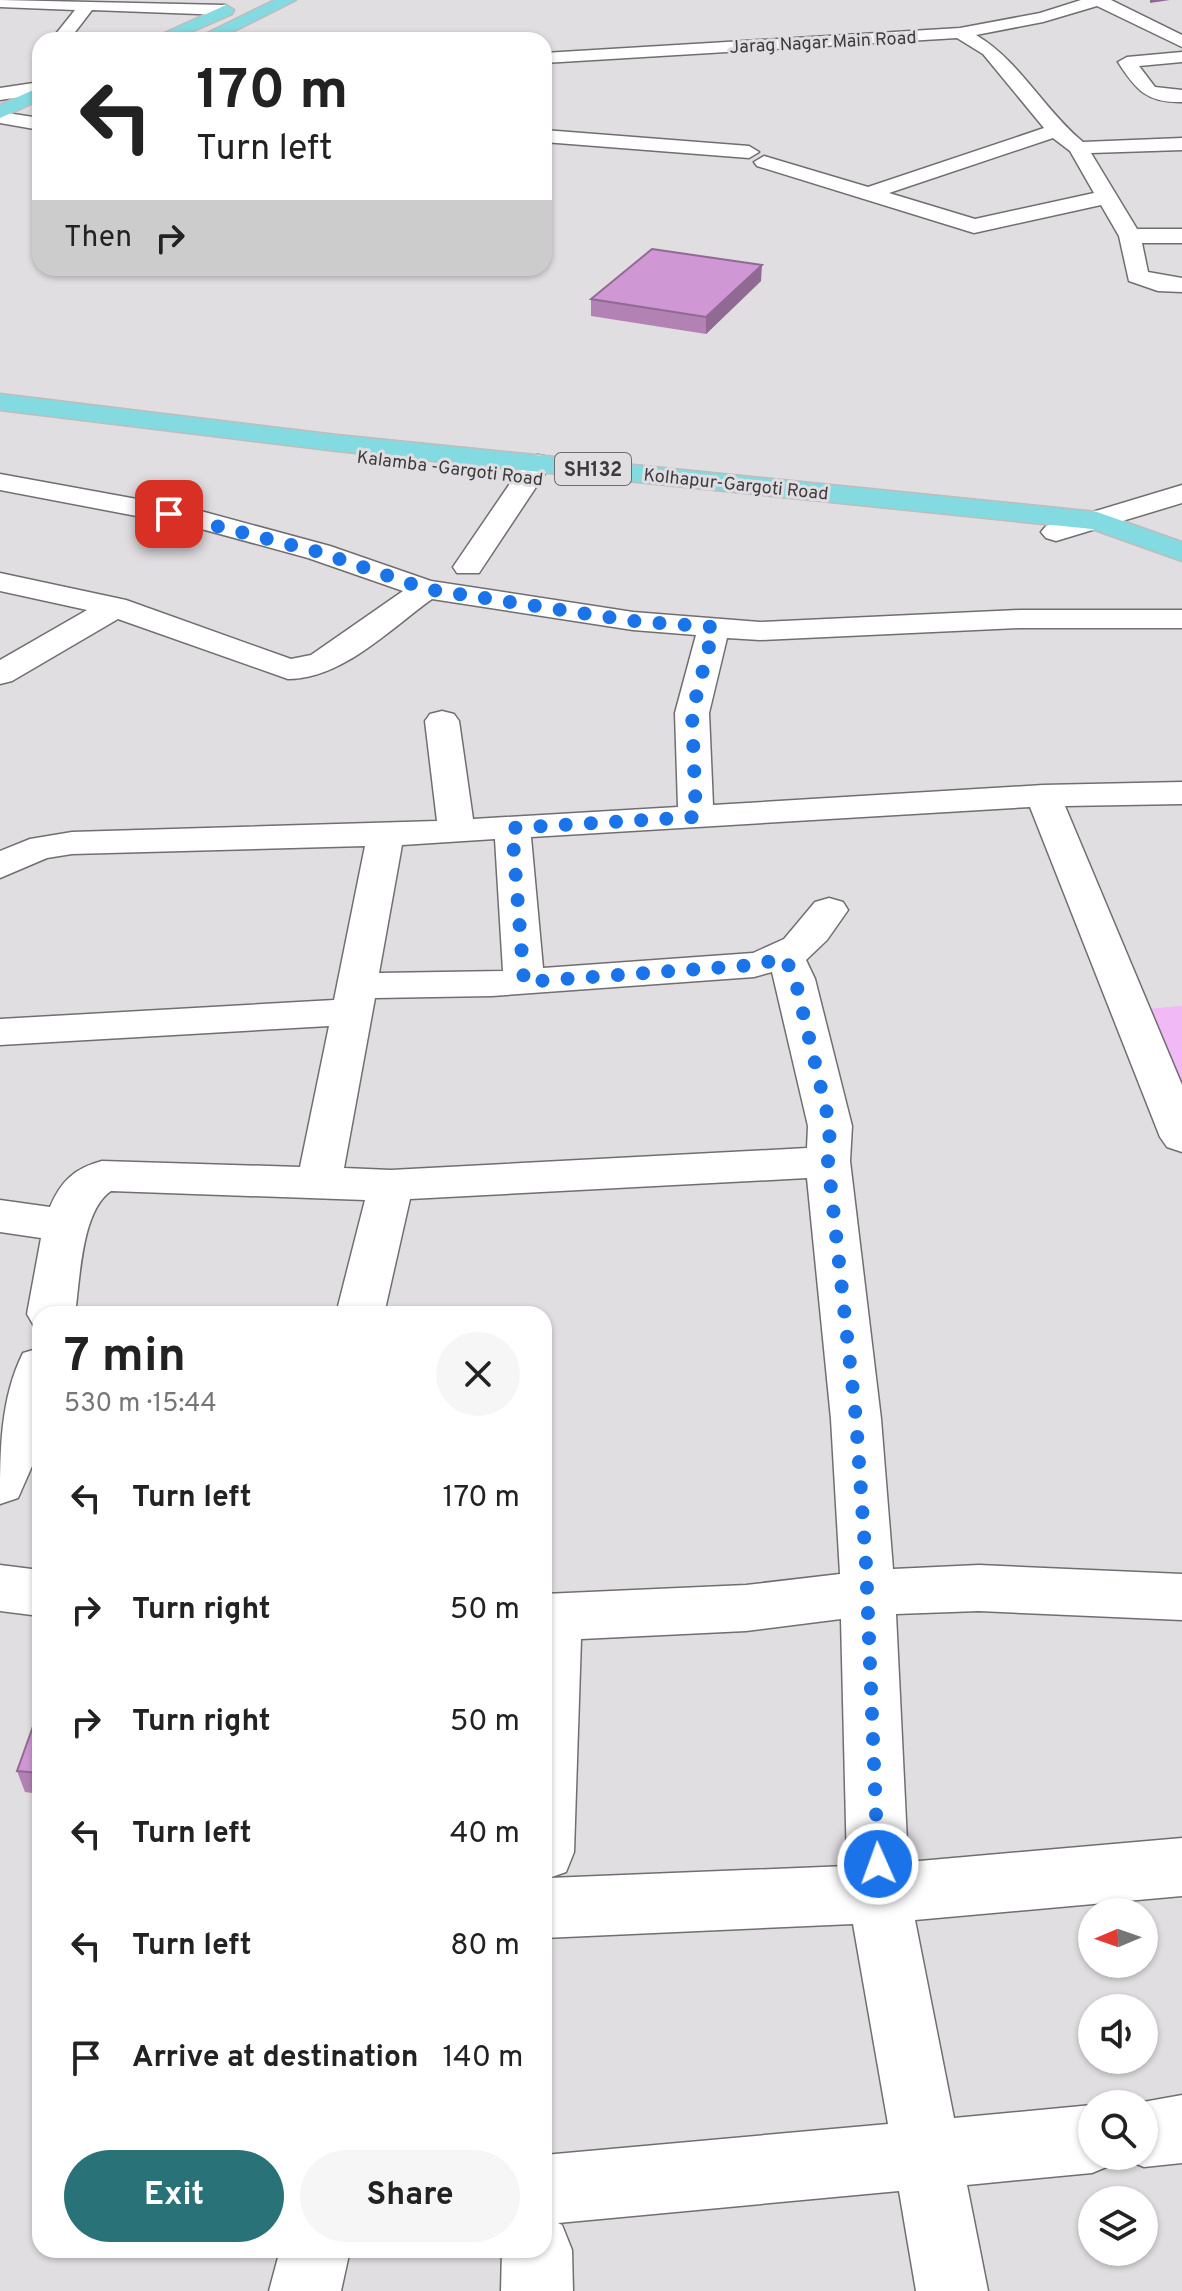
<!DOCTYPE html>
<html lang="en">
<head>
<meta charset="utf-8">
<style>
  :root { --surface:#fff; --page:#f6f6f6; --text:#222; --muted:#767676; --accent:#297378 }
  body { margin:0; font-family:Overpass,sans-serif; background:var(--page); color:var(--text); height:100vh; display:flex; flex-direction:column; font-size:30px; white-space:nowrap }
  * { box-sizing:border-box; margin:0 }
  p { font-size:26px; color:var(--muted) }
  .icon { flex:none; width:44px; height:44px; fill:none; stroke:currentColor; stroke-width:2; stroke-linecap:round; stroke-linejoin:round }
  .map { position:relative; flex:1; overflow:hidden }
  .panel { position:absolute; left:32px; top:1306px; width:520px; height:952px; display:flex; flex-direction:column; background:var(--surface); border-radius:24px; box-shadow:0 2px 6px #0004 }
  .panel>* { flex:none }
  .hud { position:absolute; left:32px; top:32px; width:520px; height:244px; border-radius:24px; box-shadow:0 2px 6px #0004; background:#fff; color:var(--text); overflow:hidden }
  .needle { width:52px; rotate:268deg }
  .fabs { position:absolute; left:1078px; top:1898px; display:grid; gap:16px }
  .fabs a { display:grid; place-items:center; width:80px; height:80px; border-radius:50%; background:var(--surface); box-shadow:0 2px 6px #0004; font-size:40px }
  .pin { position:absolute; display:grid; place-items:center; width:68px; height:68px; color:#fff; margin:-34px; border-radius:16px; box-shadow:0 4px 12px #0006 }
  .me { position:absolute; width:88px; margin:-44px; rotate:358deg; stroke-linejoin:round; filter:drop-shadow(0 0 6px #0008) }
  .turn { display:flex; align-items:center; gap:28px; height:168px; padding:0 32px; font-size:36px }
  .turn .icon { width:104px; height:104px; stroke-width:2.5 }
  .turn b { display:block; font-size:56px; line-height:68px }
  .then { display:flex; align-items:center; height:76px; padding:0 32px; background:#0003; gap:16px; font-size:30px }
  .round { display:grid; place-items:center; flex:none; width:84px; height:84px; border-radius:42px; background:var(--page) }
  .summary { display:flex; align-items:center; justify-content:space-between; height:136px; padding:0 32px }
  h1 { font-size:48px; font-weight:700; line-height:60px }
  .primary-button { display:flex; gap:16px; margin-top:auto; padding:16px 32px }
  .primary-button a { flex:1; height:92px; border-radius:48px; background:var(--accent); color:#fff; font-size:32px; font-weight:700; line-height:92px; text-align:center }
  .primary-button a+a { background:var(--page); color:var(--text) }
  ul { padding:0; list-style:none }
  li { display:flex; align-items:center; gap:24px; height:112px; padding:0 32px }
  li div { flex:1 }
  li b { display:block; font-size:30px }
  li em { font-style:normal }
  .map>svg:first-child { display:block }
  .green { fill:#f1b9f6 }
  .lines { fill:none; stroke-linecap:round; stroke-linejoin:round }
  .minor-casing { stroke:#716e71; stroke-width:3 }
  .major-casing { stroke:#bdbdbd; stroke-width:3 }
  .minor { fill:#fff; fill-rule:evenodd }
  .major { fill:#83dae0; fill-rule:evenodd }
  .wall { fill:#b282b5 }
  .shaded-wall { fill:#916a94 }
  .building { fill:#cf97d3; stroke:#916a94; stroke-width:2 }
  .route { stroke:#1a73e8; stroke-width:14; stroke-dasharray:0 25.2 }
  .labels { text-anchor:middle; stroke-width:6; stroke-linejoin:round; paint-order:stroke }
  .far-street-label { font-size:18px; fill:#3d3c3d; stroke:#e1dee1 }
  .shield { fill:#e1dee1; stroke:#6e6d6e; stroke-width:2 }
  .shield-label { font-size:20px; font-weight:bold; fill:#3d3c3d }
</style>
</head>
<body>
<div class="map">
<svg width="1182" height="2291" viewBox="0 0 1182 2291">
  <rect width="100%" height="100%" fill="#e1dee1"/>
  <path class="green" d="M1182,1006V1102L1144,1009Z"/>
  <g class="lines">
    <defs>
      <path id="minor" d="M0,0L225,5L233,10L225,15L92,10L69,40H51L75,10L0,7Z
        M1081,0H1111L1182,35V47L1097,6L1043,22L976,35C1019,60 1044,110 1083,142L1182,138V150L1091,153L1137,229H1182V243H1142L1148,272L1182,278V292L1158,291L1129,281L1119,236L1101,205L974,233L757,166L754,162L764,156L868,187L1044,128L983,54L957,38L544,63V53L960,28L1040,13ZM1053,138L1070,151L1094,193L975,219L889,193Z
        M1182,52V62L1139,66L1155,87L1182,90V102C1147,103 1136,90 1118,62L1127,57Z
        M40,82V94L0,100V88Z
        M7,113L40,118V130L0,123V115Z
        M544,130L749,146L759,152L749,158L544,142Z
        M538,455L548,457L552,463L483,567L479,573H457L453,567L528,457Z
        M0,474L197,510L330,546L431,581L633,612L760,622L1020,610H1182V628H1020L760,640L727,638L709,713L713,805L1043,785L1182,782V804L1065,806L1182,1085V1152L1167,1147L1160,1137L1030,807L531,837L543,968L753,953L784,939L815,902L829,898L843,902L848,910L827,940L806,960L815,979L852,1126L850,1161L881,1419L893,1569L979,1565L1182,1574V1620L979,1611L896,1614L908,1862L1182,1838V1896L915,1920L954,2118L1092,2105V2156H1119L1116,2163L1092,2173L967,2185L988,2291H916L899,2191L558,2223L562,2225L572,2250L573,2291H501L502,2250H544V2155L888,2124L853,1924L544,1938V1594L746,1585L840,1574L831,1419L807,1178L410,1199L384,1314H336L365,1200L111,1191C81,1211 80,1280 75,1314H40V1328L34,1326L27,1314L41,1238L0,1232V1200L50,1207C61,1181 75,1168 102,1161L300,1167L329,1026L0,1045V1019L334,1000L365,846L72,854L47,858L0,878V851L30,839L72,832L437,821L425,721L430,714L442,711L454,714L459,721L473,819L678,807L675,713L696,635L633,630L432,599C390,629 342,679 288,679L118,619L12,681L0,684V660L87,610L0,591V573L126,600L291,659L311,655L403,591L308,558L194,527L0,490ZM495,839L503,971L379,973L402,845ZM772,972L808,1126L807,1148L391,1170L344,1168L375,998L492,996L754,977ZM841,1619L847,1866L549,1878L566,1872L574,1852L581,1639L746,1631Z
        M1182,485V503L1056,541L1046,538L1041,532L1046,526Z
        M40,1348V1448L18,1498L0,1504C0,1452 0,1399 23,1353Z
        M0,1565L40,1570V1616L0,1611Z
        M1182,2095V2163L1144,2167L1120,2157L1144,2156V2104H1132Z
        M280,2250H350L341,2291H269Z"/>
      <path id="major" d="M275,0H296L216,40H193Z
        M226,5L234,10L232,14L172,40H149Z
        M40,87V100L0,118V105Z
        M0,394L337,435L1097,512L1182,542V561L1092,529L337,451L0,410Z"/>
    </defs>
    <use href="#minor" class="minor-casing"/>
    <use href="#major" class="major-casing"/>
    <use href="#minor" class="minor"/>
    <use href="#major" class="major"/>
  </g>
  <path class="wall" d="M761,281L706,334L591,316V299Z
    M40,1707V1794L25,1792L17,1771Z"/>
  <path class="shaded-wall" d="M1150,0H1170L1150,3Z
    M762,265L761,281L706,334V317Z"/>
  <path class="building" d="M652,249L762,265L706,317L591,299Z
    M40,1707V1773L17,1771Z"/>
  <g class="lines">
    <path class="route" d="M169,514L319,552L426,589L633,621L714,627L692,713L696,817L512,828L524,982L754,965L785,958L795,979L830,1126L828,1161L856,1419L866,1564L878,1864"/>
  </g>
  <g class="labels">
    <g class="far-street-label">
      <text transform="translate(823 42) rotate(-3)" y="6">Jarag Nagar Main Road</text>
      <text transform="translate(450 468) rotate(7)" y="6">Kalamba -Gargoti Road</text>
      <text transform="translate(736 484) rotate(6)" y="6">Kolhapur-Gargoti Road</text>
    </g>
    <rect class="shield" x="555" y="453" width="76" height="32" rx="6"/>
    <g class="shield-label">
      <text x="593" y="476">SH132</text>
    </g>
  </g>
</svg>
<div class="fabs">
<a><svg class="needle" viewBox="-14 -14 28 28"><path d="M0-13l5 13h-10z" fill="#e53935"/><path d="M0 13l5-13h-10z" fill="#767676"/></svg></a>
<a><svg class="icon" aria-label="sound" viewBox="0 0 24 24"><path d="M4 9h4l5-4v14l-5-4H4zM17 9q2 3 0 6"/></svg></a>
<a><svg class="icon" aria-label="search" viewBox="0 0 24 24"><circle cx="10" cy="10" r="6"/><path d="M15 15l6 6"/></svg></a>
<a><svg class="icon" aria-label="layers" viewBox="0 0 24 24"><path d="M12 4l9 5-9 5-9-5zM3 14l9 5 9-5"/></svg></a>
</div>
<div class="pin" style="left:169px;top:514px;background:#d93025"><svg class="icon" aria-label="arrive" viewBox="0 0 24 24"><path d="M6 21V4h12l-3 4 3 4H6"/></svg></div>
<svg class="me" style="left:878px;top:1864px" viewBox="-20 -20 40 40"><circle r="17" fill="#1a73e8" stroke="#fff" stroke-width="3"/><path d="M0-11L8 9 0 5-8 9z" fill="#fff"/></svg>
<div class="hud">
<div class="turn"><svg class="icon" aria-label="left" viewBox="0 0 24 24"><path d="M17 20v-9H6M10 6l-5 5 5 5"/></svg><div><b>170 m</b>Turn left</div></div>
<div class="then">Then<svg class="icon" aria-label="right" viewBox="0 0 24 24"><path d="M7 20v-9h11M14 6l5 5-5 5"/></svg></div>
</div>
<section class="panel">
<div class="summary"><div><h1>7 min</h1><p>530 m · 15:44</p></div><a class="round"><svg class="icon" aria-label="close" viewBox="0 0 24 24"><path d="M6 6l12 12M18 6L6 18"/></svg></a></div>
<ul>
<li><svg class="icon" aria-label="left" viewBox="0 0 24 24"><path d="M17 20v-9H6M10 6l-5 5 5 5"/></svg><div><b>Turn left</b></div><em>170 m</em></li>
<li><svg class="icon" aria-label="right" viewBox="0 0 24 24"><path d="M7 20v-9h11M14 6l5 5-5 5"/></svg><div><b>Turn right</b></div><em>50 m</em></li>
<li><svg class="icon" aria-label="right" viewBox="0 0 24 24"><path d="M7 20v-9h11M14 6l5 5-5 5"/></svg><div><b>Turn right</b></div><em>50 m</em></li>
<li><svg class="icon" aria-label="left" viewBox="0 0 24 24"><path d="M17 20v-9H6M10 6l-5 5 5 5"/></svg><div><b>Turn left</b></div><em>40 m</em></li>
<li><svg class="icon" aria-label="left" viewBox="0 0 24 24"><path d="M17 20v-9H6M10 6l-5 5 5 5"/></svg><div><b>Turn left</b></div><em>80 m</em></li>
<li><svg class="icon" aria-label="arrive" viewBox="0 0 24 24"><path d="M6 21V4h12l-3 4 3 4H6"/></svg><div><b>Arrive at destination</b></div><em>140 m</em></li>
</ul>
<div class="primary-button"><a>Exit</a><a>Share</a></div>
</section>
</div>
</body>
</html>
